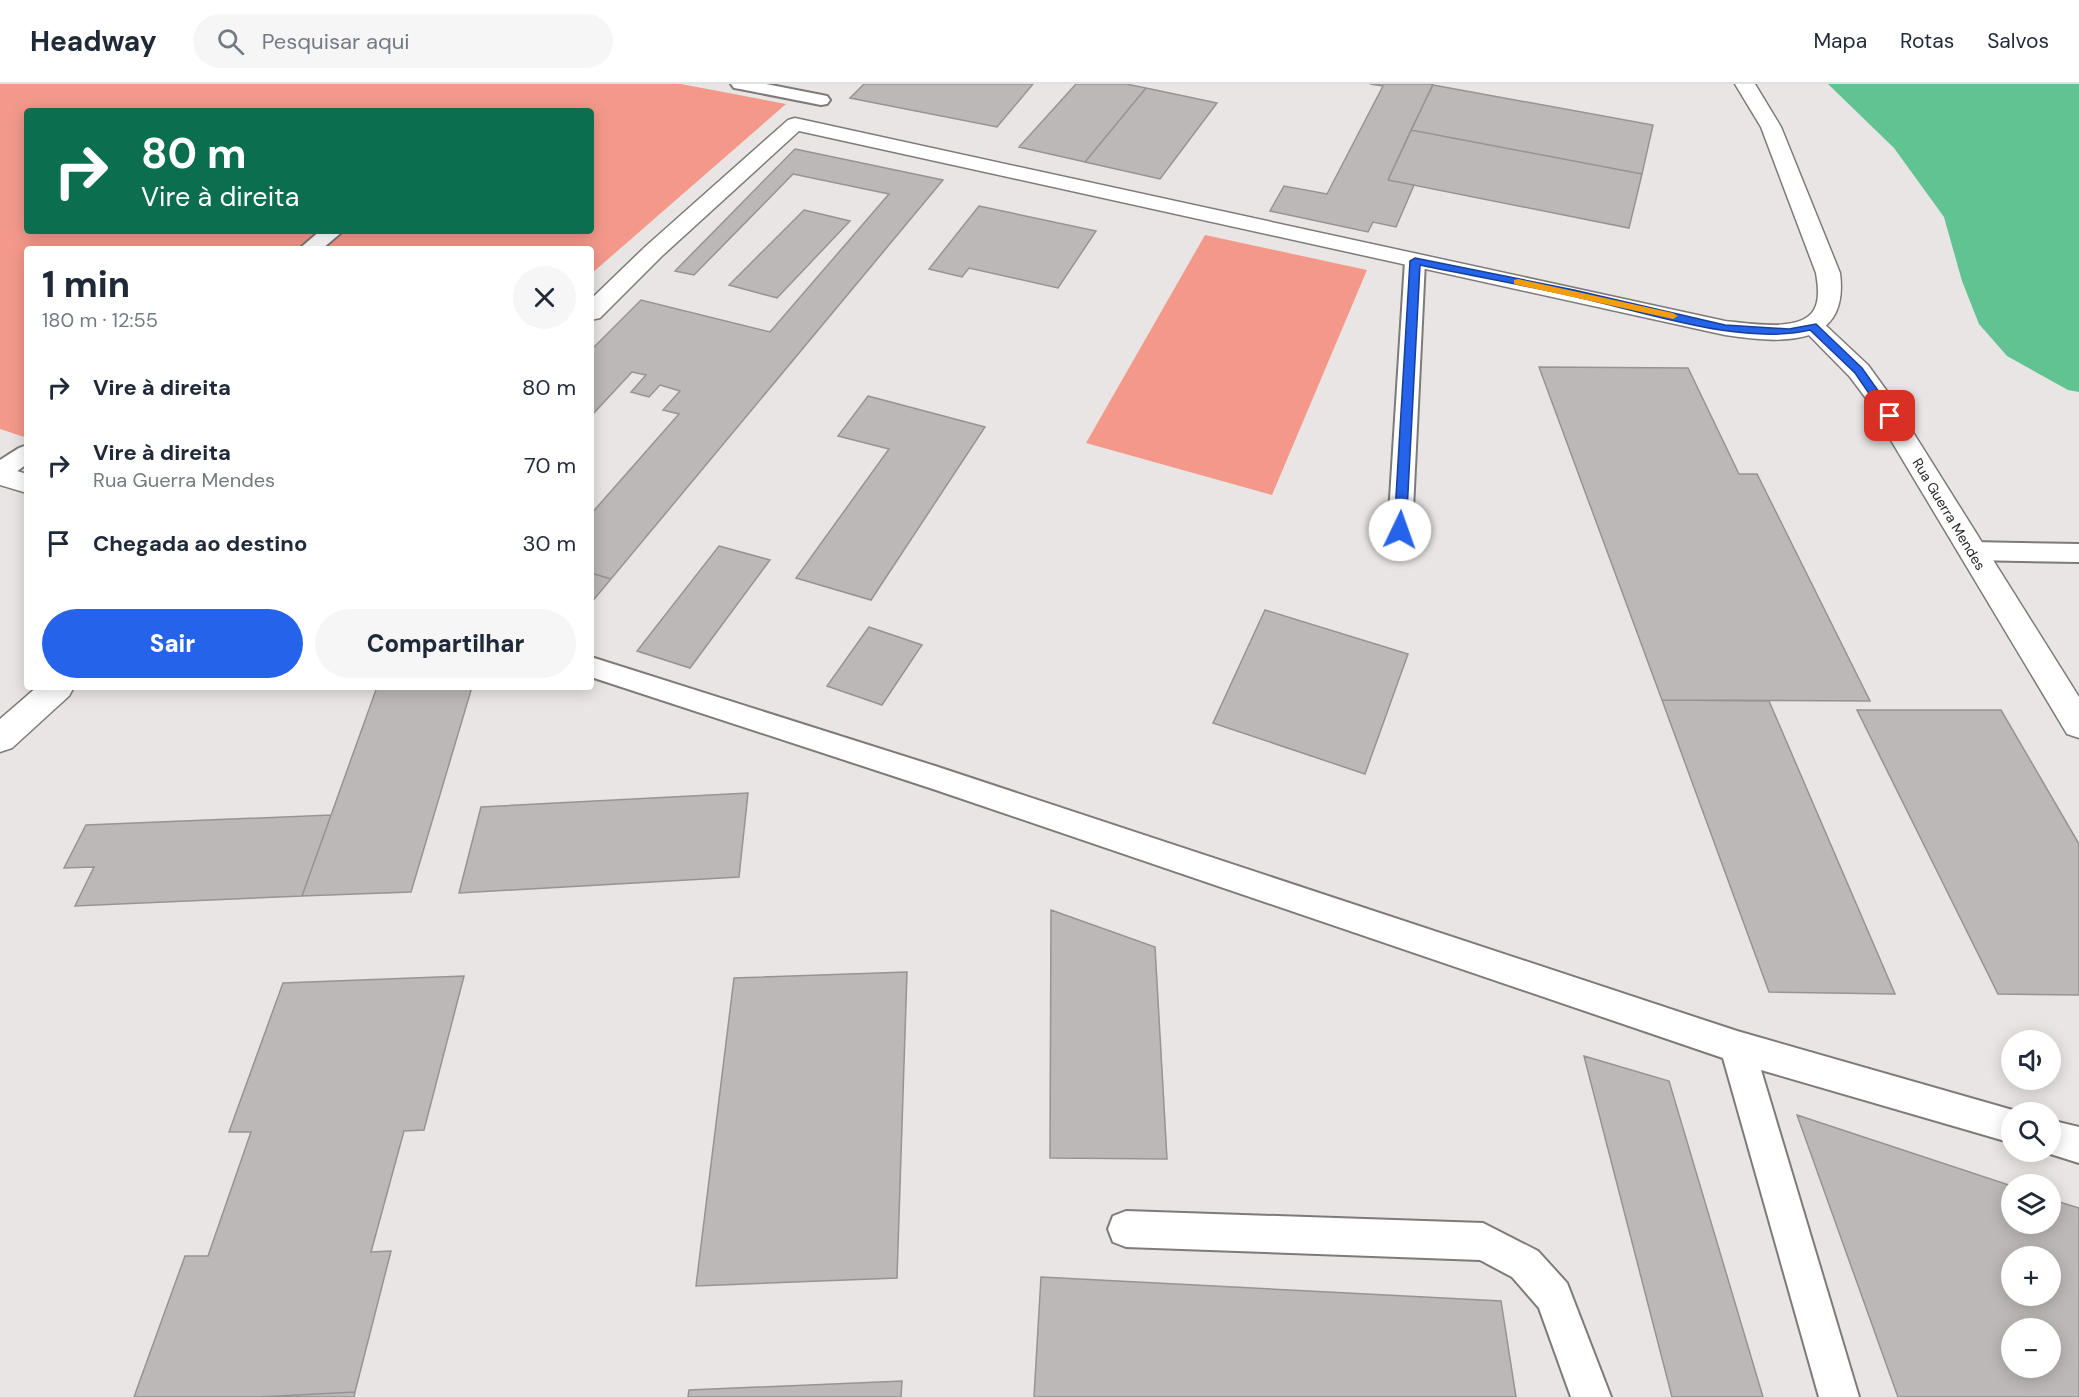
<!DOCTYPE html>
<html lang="pt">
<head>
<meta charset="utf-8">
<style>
  :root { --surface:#fff; --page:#f6f6f7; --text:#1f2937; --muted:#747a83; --line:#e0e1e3; --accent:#2563eb }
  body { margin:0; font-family:"DM Sans",sans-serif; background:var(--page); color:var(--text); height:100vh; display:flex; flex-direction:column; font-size:22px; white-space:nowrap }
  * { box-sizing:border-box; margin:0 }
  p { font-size:20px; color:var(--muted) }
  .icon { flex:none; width:33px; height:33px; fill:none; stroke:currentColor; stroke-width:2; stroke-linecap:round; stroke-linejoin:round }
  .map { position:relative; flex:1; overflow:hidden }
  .side { position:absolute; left:24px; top:162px; width:570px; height:444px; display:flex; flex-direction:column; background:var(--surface); border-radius:6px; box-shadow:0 3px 15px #0003 }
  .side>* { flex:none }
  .guide { position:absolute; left:24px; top:24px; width:570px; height:126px; border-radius:6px; box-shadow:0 3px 15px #0003; background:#0b6e4f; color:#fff; overflow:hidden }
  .fabs { position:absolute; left:2001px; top:946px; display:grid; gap:12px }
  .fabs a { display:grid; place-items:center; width:60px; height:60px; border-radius:50%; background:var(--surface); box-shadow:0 3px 15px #0003; font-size:30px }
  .pin { position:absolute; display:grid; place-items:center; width:51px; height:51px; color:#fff; margin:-26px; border-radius:12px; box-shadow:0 3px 9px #0006 }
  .me { position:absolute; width:66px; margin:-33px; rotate:3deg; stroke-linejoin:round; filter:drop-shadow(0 0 4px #0008) }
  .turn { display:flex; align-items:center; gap:21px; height:126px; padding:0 18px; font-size:27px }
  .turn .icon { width:78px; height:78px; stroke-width:2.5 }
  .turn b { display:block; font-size:42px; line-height:51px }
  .round { display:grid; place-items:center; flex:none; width:63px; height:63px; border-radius:32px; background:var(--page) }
  .headline { display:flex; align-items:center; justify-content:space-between; height:102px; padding:0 18px }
  h1 { font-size:36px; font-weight:800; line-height:45px }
  .cta { display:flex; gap:12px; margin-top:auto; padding:12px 18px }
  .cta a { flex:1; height:69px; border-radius:36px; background:var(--accent); color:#fff; font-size:24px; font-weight:800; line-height:69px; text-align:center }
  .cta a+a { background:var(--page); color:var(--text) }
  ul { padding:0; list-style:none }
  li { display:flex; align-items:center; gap:18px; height:78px; padding:0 18px }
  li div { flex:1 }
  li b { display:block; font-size:22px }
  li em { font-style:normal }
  header { display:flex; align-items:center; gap:36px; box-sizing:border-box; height:84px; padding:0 30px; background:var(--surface); border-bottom:2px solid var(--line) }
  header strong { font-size:28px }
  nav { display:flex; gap:33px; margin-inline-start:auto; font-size:21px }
  .search { width:420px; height:54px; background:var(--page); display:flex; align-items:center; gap:15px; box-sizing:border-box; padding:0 21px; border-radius:33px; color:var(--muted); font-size:22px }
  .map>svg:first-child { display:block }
  .green { fill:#f4998a; fill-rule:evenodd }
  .water { fill:#61c292 }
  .building { fill:#bcb8b7; stroke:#979393; stroke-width:1.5; fill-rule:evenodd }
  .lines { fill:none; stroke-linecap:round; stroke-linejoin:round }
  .lane-casing { stroke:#7e7a7a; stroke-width:4 }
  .street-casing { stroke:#7e7a7a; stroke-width:3 }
  .secondary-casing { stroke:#7e7a7a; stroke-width:3 }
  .lane { fill:#fff; fill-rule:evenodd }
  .street { fill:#fff; fill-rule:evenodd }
  .secondary { fill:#fff; fill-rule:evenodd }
  .route { fill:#2563eb; stroke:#184099; stroke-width:1.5 }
  .slow { fill:#f59e0b }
  .labels { text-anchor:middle; stroke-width:4.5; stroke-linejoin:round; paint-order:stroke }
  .far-street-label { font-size:14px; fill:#262424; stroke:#fff }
</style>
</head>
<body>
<header>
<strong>Headway</strong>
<div class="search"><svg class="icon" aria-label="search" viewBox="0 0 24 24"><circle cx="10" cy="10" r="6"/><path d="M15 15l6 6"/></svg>Pesquisar aqui</div>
<nav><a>Mapa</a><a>Rotas</a><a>Salvos</a></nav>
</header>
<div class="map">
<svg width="2079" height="1313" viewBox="0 0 2079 1313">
  <rect width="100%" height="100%" fill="#e9e5e4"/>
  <path class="green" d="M0,0H681L786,20L591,190V165H27V354L0,345ZM27,27H591V147H27Z
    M1205,151L1367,186L1272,411L1086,359Z"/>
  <path class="water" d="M1828,0H2079V308L2068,306L2007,272L1979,240L1962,197L1944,133L1894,64Z"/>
  <path class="building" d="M864,0H1033L997,43L850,14Z
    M1076,0H1126L1146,4L1085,78L1019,63Z
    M1370,0H1433L1388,96L1414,101L1396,143L1373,138L1368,148L1270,127L1284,102L1327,110L1383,2Z
    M1433,1L1653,41L1642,90L1411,46Z
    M1146,4L1217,19L1160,95L1085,78Z
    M1411,46L1642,90L1629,144L1388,96Z
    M795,65L943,96L611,495L591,489V430L679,330L663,326L680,307L660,301L649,313L631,308L646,291L632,288L591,332V266L641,216L770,248L889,110L793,90L694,191L675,187Z
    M979,122L1096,147L1058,204L969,184L962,193L929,185Z
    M804,126L850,137L777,214L729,201Z
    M1539,283L1688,284L1739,390H1757L1870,617L1662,616Z
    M868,312L985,343L871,516L796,494L889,365L838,352Z
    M719,462L770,476L690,584L637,567Z
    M591,489L611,495L591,519Z
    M1265,526L1408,570L1365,690L1213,639Z
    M869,543L922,561L882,621L827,602Z
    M377,603H472L411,808L302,812Z
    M1662,616L1769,617L1895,910L1769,908Z
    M1857,626H2001L2079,760V911L1998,910Z
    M748,709L739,793L459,809L481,723Z
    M331,731L302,812L75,822L94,783L64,784L86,741Z
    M1051,826L1155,863L1167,1075L1050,1074Z
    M907,888L897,1194L696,1202L734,894Z
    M464,892L424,1046L404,1047L371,1168L391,1167L355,1308L259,1313H134L185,1172H208L251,1048H229L283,899Z
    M1584,972L1669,997L1763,1313H1672Z
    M1797,1031L2012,1102V1140H2050V1115L2079,1124V1313H1898ZM2012,1173H2050V1212H2012ZM2012,1245H2050V1284H2012Z
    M1041,1193L1501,1217L1516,1313H1034Z
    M902,1297L901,1313H688L689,1306Z
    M355,1308L354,1313H259Z"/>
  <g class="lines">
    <defs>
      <path id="lane" d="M731,0H766L827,12L830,16L827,20L821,21L740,5L734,4Z
        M320,147H343L322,165H299Z
        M1415,171L1422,173L1425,177L1412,446L1409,452L1400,455L1391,452L1388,446L1405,177L1408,173Z
        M27,361V380L8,394L0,396V376L19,364Z
        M1971,458L2079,460V478L1971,476L1962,473L1958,467L1962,461Z
        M591,573L935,682L1737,947L2023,1029H2012V1059L1761,986L1859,1313H1819L1723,974L933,705L591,593Z
        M2050,1036L2079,1043V1079L2044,1068H2050Z
        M1126,1127L1483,1139L1538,1167L1567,1199L1611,1313H1571L1539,1224L1512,1193L1480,1176L1126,1163L1113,1158L1108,1145L1113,1132Z"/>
      <path id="street" d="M1812,235L1821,237L1868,281L1889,310L2079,613V654L2067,650L1865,313L1850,293L1800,242L1803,237Z
        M0,382L27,390V409L0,401Z"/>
      <path id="secondary" d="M1735,0H1755L1781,43L1840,189C1850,266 1779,259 1725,251L799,47L662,172L600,234L591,236V215L646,162L788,36L795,34L1725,237C1747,239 1801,249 1814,226C1820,215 1818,201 1816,189L1761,43Z
        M37,603H74L69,612L12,664L0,668V635Z"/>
    </defs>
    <use href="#lane" class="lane-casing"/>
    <use href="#street" class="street-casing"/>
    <use href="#secondary" class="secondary-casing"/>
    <use href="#lane" class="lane"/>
    <use href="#street" class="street"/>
    <use href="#secondary" class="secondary"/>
  </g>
  <path class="route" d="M1415,174L1574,206L1725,241L1789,245L1816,240L1862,284L1896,332L1890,335L1886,334L1855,289L1810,246C1741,262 1646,228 1577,213C1525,201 1472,192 1420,181L1406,446L1404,449H1395L1394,446L1410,177Z"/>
  <path class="slow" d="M1518,195L1673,229L1678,232L1673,235L1514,200V196Z"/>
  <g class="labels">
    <g class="far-street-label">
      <text transform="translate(1949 430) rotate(59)" y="5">Rua Guerra Mendes</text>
    </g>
  </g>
</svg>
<div class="fabs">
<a><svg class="icon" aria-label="sound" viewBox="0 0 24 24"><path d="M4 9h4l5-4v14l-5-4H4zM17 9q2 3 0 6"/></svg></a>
<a><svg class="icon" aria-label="search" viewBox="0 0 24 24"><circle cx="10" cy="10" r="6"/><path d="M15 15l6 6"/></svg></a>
<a><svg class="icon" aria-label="layers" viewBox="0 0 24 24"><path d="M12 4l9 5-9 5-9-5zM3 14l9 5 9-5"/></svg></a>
<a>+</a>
<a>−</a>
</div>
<div class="pin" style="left:1890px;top:332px;background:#d93025"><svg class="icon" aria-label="arrive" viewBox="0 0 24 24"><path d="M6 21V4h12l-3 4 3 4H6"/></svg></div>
<svg class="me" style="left:1400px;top:446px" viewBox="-20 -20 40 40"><circle r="19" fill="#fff"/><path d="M0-13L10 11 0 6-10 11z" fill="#2563eb"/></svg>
<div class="guide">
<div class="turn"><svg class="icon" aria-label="right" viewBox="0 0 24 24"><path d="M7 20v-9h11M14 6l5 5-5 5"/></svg><div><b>80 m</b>Vire à direita</div></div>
</div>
<section class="side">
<div class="headline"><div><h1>1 min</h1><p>180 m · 12:55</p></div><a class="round"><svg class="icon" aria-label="close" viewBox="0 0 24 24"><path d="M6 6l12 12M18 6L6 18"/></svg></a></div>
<ul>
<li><svg class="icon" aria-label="right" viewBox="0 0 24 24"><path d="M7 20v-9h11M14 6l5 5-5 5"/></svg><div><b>Vire à direita</b></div><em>80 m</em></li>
<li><svg class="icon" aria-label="right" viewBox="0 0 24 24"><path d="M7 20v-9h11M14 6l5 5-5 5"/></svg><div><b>Vire à direita</b><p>Rua Guerra Mendes</p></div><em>70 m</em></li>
<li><svg class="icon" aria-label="arrive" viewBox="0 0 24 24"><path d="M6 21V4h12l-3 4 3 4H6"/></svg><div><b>Chegada ao destino</b></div><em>30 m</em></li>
</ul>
<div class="cta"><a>Sair</a><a>Compartilhar</a></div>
</section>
</div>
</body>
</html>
